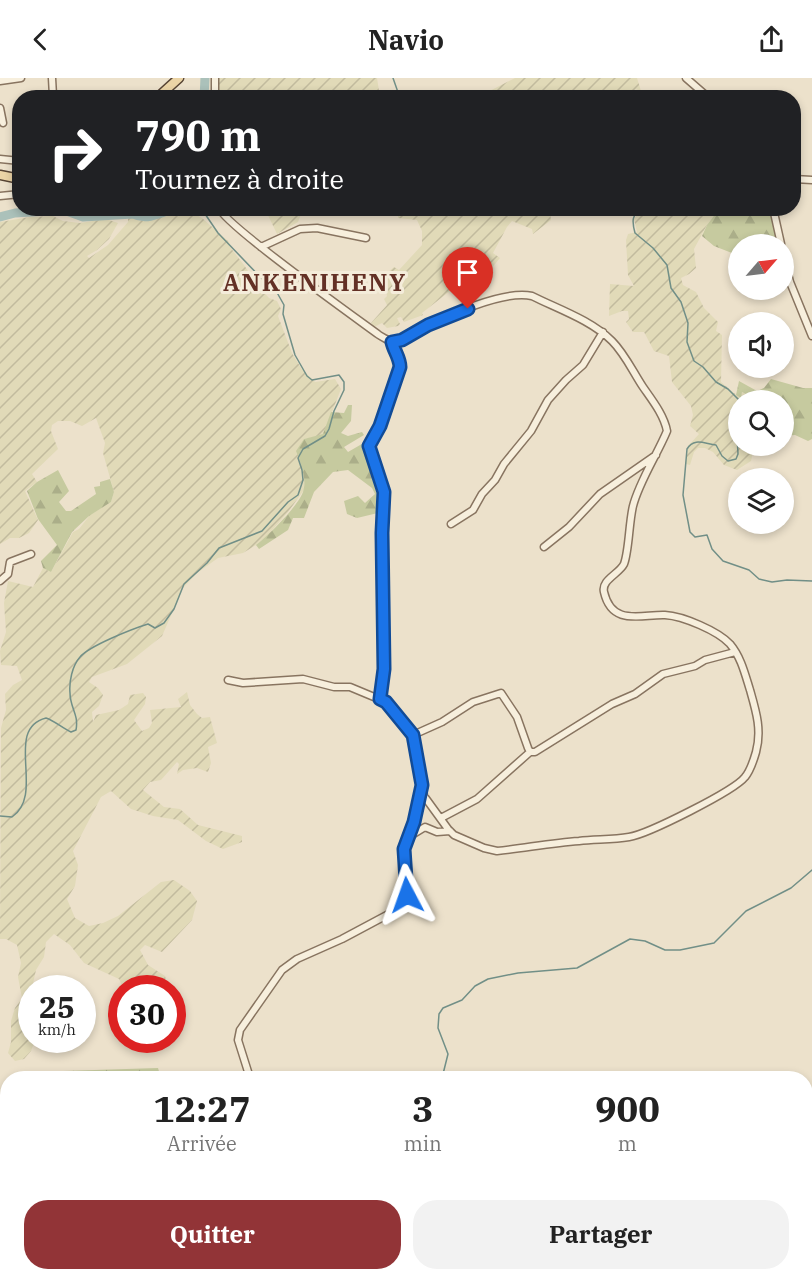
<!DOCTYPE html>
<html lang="fr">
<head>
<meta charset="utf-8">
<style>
  :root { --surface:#fff; --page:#f2f2f2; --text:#222; --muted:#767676; --accent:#923437 }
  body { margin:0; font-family:"IBM Plex Serif",serif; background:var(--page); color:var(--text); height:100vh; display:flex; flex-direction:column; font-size:22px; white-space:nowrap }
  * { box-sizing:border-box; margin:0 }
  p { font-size:20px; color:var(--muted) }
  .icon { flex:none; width:33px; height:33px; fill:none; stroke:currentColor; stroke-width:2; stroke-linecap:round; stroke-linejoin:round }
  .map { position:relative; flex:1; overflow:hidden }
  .side { position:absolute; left:0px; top:993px; width:813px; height:210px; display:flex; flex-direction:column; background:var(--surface); border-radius:24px 24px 0 0; box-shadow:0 3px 9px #0003 }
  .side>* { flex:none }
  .top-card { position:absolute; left:12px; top:12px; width:789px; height:126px; border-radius:24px; box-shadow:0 3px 9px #0003; background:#202124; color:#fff; overflow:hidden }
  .needle { width:39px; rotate:62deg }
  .buttons { position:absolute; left:728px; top:156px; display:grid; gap:12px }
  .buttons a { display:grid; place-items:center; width:66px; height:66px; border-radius:50%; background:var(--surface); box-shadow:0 3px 9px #0003; font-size:30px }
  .speed { position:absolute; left:18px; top:897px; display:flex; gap:12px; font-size:30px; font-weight:700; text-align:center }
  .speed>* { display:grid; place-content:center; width:78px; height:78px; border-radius:50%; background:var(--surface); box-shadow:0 3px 9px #0003; line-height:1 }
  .speed small { font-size:15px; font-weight:400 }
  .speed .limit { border:9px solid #d22; background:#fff; color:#111 }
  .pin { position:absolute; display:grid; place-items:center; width:51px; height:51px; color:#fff; margin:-62px -26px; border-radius:50% 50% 50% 0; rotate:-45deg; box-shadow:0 0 6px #0007 }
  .pin .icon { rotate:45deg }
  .me { position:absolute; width:66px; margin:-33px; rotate:356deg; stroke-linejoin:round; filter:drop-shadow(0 0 4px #0008) }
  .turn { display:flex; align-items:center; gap:21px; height:126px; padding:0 24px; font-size:27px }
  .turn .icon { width:78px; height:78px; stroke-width:2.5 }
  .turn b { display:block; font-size:42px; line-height:51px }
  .eta { display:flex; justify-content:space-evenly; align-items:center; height:102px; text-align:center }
  .eta b { font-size:36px; font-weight:800; line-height:42px }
  .primary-button { display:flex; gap:12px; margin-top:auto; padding:12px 24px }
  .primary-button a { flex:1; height:69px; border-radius:24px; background:var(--accent); color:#fff; font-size:24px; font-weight:800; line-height:69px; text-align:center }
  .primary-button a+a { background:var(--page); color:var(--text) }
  header { display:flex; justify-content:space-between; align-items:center; height:78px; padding:0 24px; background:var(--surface); font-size:27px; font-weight:800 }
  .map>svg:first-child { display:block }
  .farmland { fill:url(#farmland-furrows) }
  .forest { fill:url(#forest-firs) }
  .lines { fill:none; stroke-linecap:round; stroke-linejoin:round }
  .stream { stroke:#718f87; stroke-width:1.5 }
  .river { stroke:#abc1ba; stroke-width:9 }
  .minor-casing { stroke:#887460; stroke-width:9 }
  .major-casing { stroke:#564333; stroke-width:11 }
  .minor { stroke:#f7efdd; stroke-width:6 }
  .major { stroke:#ebd4a6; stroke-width:8 }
  .route-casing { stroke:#114b97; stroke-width:15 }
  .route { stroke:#1a73e8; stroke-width:10 }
  .labels { text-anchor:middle; stroke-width:6; stroke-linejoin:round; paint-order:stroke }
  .district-label { font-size:24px; font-weight:bold; letter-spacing:1.5px; fill:#633025; stroke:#f4ecda }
</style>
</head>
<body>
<header><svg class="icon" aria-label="back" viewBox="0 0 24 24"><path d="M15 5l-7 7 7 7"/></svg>Navio<svg class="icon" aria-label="share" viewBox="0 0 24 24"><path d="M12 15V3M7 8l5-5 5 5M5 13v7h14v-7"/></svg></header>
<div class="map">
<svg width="812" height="1203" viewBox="0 0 812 1203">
  <defs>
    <pattern id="farmland-furrows" width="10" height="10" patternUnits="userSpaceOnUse" patternTransform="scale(1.5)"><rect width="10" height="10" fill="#e1dab8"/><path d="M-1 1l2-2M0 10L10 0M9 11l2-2" fill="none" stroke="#c2bb9e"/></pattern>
    <pattern id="forest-firs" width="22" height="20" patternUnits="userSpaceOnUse" patternTransform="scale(1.5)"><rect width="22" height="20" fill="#c6ca9f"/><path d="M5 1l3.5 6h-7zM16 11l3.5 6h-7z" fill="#abae89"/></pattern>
  </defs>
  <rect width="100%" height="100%" fill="#ece1cb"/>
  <path class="farmland" d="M219,0H377L380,19H218Z
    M515,0H637L641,13L635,11L641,20H476Z
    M186,131L202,140L229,164L230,169L244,187L258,208L269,220L277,223L281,231L278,238L292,275L301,290L315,304L335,301L341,311L323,357L304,361V412L288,434L268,457L256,467L243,475L218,480L197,495L183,510L162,558L127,586L92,599L89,604L98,610L103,617L99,628L92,634L93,644L96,637L119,632L128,626L130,617L143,615L146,619L145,626L134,642L142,653L149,650L152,645L150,632L181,629L178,621L187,614L190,627L197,636L202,640L210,639L217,665L208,669L211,685L208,694L197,690L183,692L177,696L179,686L177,684L161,702L150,704L143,712L164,729L180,731L198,747L242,758V764L223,771L206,763L178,742L153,738L131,731L111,713L101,719L73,773L78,787L75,808L67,821L75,840L89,848L103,845L118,838L161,804L174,802L190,813L197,823L192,842L162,874L145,867L140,872L148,887L165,898L168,910H123L119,901L84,885L70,867L54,856L46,864L44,879L36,892L32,910V962H35L31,973L24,981L15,983L8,975L11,964V943L15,930L22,920L18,899L21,885L17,867L6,861H0L1,650L6,632L5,616L13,607L22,602L17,588L1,587L0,573L6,554L4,525L8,503L33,509L43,490L51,494L73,454L79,451L90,437L111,424L114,414L103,375L105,365L96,340L82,348L70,343H58L52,347L51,353L58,371L32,396L37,404L25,413L38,442L29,455L19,460H10L0,466V144L30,139L53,138L63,143L80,145L106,141L118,145L109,161L97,172L87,178L89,180L108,167L128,144V139L137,141L158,139Z
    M265,131H303L298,144L277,156Z
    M544,131L550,135L551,142L533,156L532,151L512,143L507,149L493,175L500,180L490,192L479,200L474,198L463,203L467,212L458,218L450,213L422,235L423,237L404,244L401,239L397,240L400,246L398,248L387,250L382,245L374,249L371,245L387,227L384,221L387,218L384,206L387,195L394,189L399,192L422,167V153L417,142L398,140V135L394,133V131Z
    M650,131H719L707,147L694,171L696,190L689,196L681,200L683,207L696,214L704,230L718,244L716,253L722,257L721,304L740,320L742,314L750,318V322H738V368H754L751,383L737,392L724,387L713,374L705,370H698L694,374L690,387L686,386L688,368L699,356L690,348L693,337L691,328L672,304L669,278L654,273L644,254H633L626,244L629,241L628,233H622L609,238L610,206L634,208L628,197L626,162L628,156L637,154L634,141L637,137Z"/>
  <path class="forest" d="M719,131H770L779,166H738L737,177L714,168L702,158L707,147Z
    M771,301L803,310H812V361L808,363L795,357L783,358V322H750V318L742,314L741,320L736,317L739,303L757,313L764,310Z
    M348,327H352L351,343L341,355L348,358L362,354L364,357L344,369L348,374L367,363C364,378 376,391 380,405C382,414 383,425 382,434L357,440L347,436L344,423L358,418L365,425L375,416L372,410L348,392L333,394L314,414L304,440H293L288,452L259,471L256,467C268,458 298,428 303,414C307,401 301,385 296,373L304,361L323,356L331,334L344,335Z
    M58,392L69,413L59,424L66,433H71L96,416L94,409L100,408V404L110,401L114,414L111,424L89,438L72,454L51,494L43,490L41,483L57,467L38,441L27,413L37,404Z
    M158,990L161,1000H45L63,993Z
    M191,1196H220L225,1203H188Z
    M334,1196H425L422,1203H335Z"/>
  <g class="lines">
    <path class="stream" d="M393,0L400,20
      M643,130C631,136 632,144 635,155L653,170L667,187L671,210L681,224L688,245L687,264L694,283L703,289L716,304L728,311L739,322
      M738,334L736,339L738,376L736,381L728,383L722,378L716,367C705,366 694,359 687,371L683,417L690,454L695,459L707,457L712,471L723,483L749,492L759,501L772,504L787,502L812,503
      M0,738L12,739C46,716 3,651 46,640C55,643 62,650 71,654L76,652C79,636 70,630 70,615C69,604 72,588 80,579C89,568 132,551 148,546L155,550L164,545L174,531L184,506L207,485L219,470L262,453L288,424L298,417L303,402L302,392L298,380L303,371L325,358L329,351L334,333L344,312V304L339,297L312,302L307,298L295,277L283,236L284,227L275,211L266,205L218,155L201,130
      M442,1000L448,976L438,950L439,936L443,930L462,922L475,908L488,901L518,895L577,890L630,861L645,863L665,872H680L714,865L746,833L791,810L812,792
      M461,1196V1203"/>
    <path class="river" d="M204,20L205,0
      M0,139L15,135L64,132L83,139L133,136C147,143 161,135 175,130"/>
    <defs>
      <path id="minor" d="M52,0L53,18L55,20
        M215,0V20
        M686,0L709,20
        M0,3L21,0
        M0,30L3,45
        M0,81L20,83
        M794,101L812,102
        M0,118L20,116
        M219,130C224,146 356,240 379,257C384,260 389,264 396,263C408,262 418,252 429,247C454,235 505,212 532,218C558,231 591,242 612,263C625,276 633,294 643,309C652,322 664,337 667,353C657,377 639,404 633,428C629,444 629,473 624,486C619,496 601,502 604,514C612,549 642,536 665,537C683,538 718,553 730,566C741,579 745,596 750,612C756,633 762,652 756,674C754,681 750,693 745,699C734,713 648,756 629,759C612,762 595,761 579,763C552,765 525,770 497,773L484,770L454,757L448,751L424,718L413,657L386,624L350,609H334L303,601L243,605L228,602
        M773,130L781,166
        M261,169L300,151L317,150L366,160
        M783,176L790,204L812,258
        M451,446L473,432L482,416L495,402L504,386L531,353L548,322L566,302L583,287L603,254
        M544,469L569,449L600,416L656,377
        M0,503L8,496L10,484L31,476
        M380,621L384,591L383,455L385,414L369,368L380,348L400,289C400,279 394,273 392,264
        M413,657L442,644L473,624L501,615L517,639L528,670L530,674H535L612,626L635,616L663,596L695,588L705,582L735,574
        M441,740L477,721L530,674
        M408,759L415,744L422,709
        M250,1000L238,962L240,952L282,892L297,881L342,861L402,829L407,817L404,771L407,760L425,749L437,754L450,753
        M188,1203L189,1196"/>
      <path id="major" d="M157,20L179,0
        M0,97L20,101"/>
    </defs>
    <use href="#minor" class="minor-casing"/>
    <use href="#major" class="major-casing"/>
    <use href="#minor" class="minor"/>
    <use href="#major" class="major"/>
  </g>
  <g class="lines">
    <defs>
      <path id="route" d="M407,817L404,771L414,744L422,707L413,657L386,624L380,621L384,591L382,455L384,414L369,368L380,348L400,289C400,280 394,273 392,264L402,262L428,247L468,231"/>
    </defs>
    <use href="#route" class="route-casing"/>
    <use href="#route" class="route"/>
  </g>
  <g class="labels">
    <g class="district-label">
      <text x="315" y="213">ANKENIHENY</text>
    </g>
  </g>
</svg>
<div class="buttons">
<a><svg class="needle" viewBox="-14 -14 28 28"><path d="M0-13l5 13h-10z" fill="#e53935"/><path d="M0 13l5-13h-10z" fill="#767676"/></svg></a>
<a><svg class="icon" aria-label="sound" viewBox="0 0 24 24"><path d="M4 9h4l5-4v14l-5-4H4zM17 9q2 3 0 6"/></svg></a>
<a><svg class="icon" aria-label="search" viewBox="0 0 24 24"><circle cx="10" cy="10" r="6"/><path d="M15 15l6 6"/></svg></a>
<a><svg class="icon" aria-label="layers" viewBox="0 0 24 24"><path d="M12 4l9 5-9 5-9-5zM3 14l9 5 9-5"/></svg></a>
</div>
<div class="speed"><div>25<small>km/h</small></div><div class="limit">30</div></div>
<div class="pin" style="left:468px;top:231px;background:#d93025"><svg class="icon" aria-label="arrive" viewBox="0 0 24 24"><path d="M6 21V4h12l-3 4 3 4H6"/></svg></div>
<svg class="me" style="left:407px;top:817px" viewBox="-20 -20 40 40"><path d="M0-17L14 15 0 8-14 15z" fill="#1a73e8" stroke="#fff" stroke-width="4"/></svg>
<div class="top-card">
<div class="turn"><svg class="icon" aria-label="right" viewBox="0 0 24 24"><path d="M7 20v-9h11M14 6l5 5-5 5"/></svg><div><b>790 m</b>Tournez à droite</div></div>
</div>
<section class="side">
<div class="eta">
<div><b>12:27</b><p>Arrivée</p></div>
<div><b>3</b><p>min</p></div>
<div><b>900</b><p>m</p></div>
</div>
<div class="primary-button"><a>Quitter</a><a>Partager</a></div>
</section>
</div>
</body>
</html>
